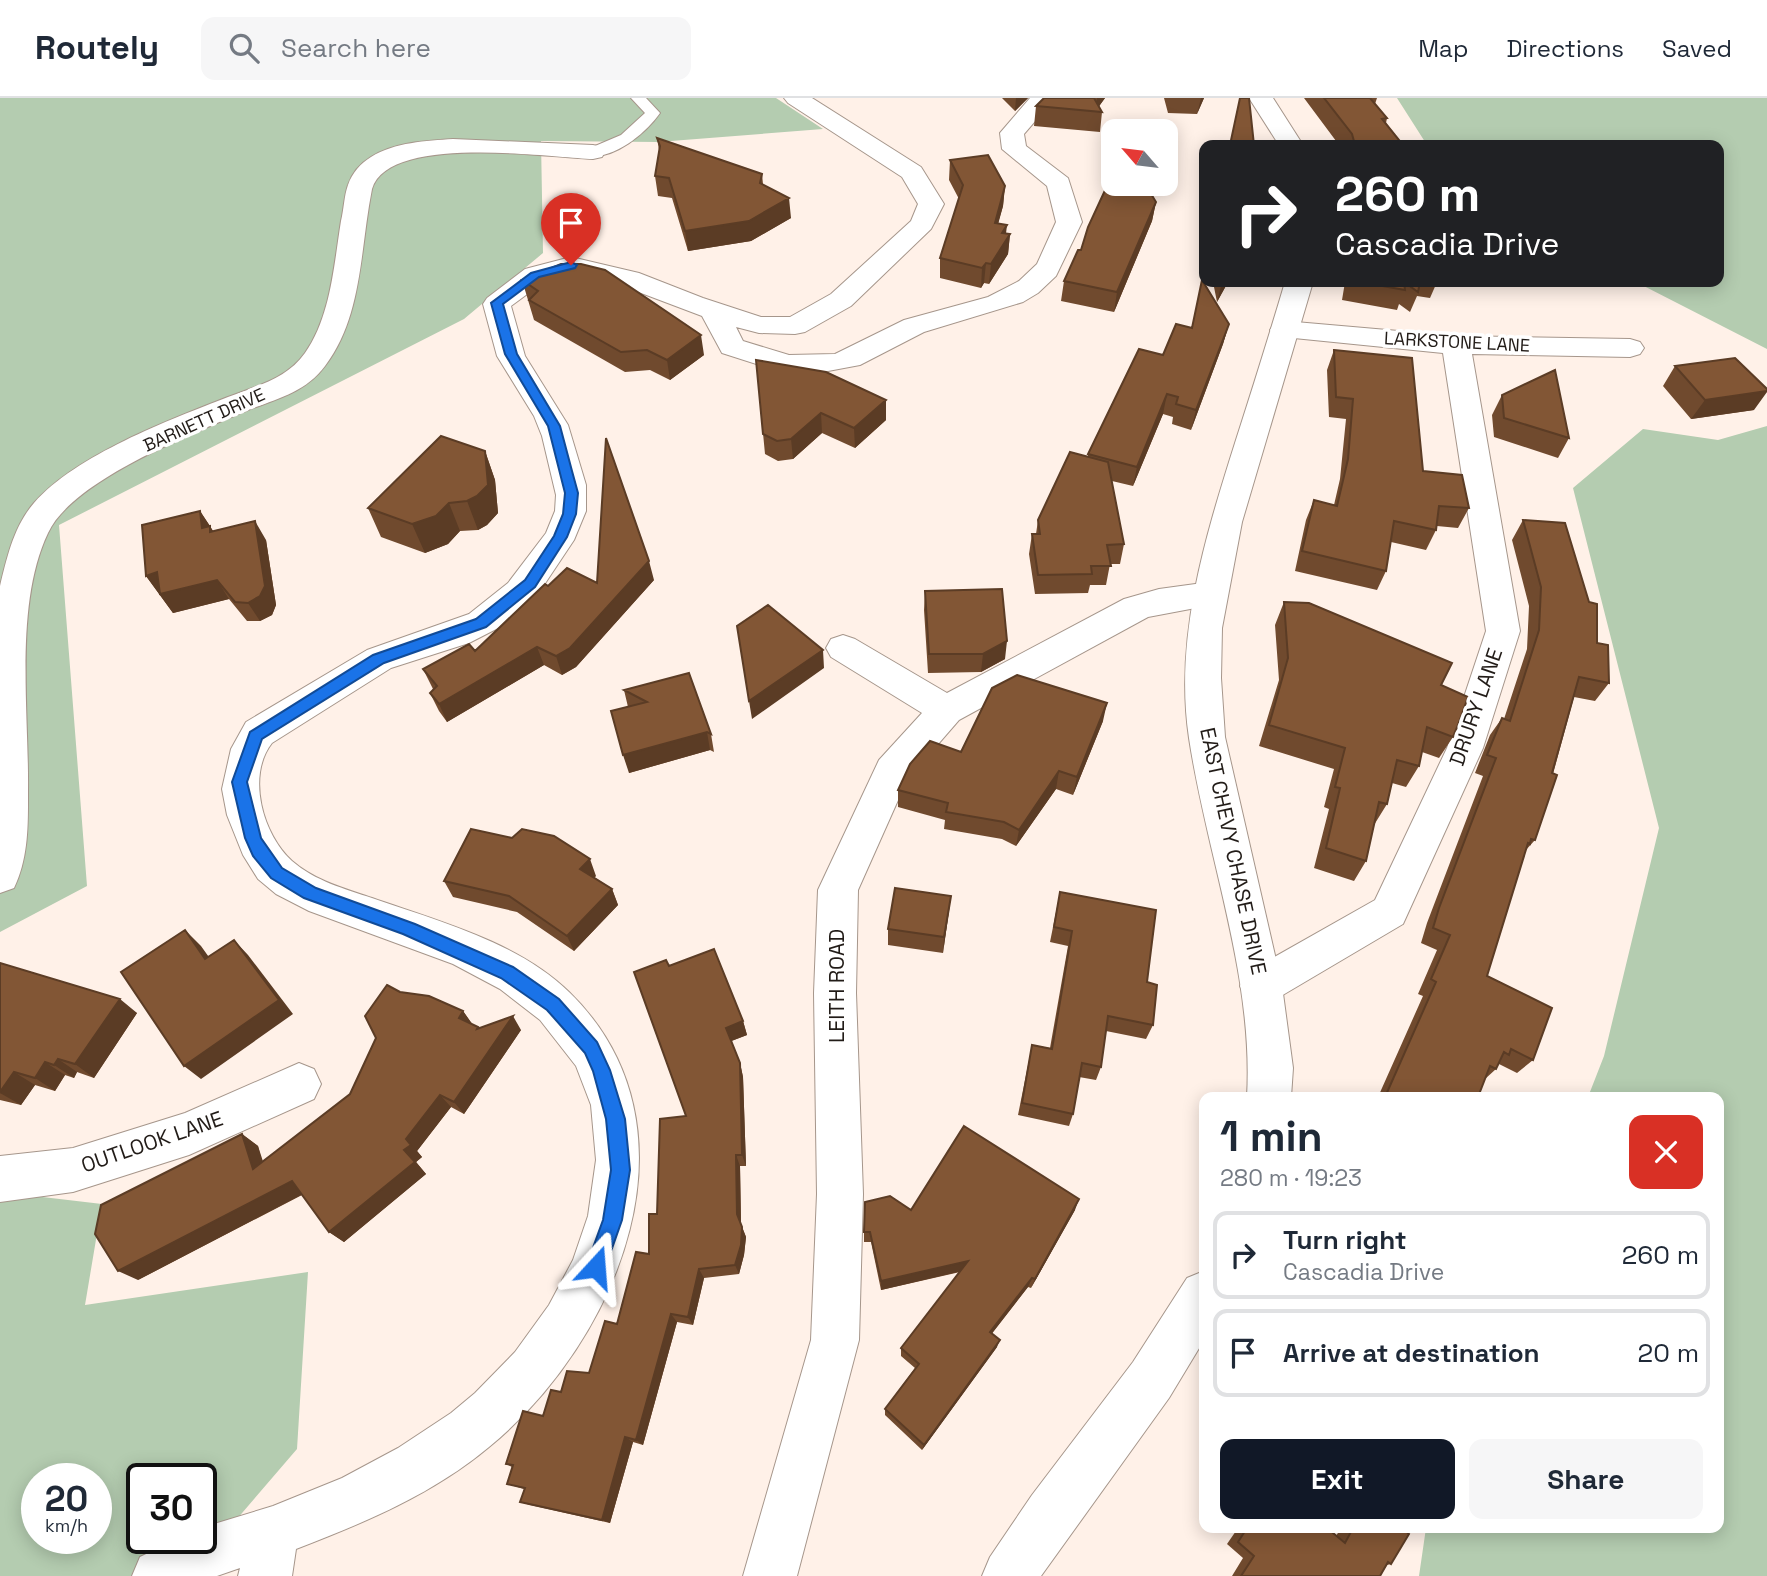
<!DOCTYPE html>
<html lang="en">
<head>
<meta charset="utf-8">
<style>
  :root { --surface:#fff; --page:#f6f6f7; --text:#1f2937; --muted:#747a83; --line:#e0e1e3; --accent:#111827 }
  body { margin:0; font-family:"Space Grotesk",sans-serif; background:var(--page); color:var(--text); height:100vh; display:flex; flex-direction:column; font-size:26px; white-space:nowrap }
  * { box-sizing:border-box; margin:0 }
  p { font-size:23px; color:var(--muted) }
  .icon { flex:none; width:38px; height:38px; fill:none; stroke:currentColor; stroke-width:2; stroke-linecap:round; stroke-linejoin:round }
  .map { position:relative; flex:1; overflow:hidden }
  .details { position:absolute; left:1199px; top:994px; width:525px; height:441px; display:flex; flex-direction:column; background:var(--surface); border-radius:14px; box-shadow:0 4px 18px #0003 }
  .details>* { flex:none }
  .banner { position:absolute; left:1199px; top:42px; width:525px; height:147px; border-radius:14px; box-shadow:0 4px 18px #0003; background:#202124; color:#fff; overflow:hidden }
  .needle { width:46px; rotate:298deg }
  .tools { position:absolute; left:1101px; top:21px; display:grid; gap:14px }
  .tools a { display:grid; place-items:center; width:77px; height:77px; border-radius:14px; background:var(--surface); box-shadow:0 4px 18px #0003; font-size:35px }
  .speed { position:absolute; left:21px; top:1365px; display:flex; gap:14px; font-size:35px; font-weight:700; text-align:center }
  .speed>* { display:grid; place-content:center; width:91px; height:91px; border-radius:50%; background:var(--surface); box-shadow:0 4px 18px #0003; line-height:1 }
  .speed small { font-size:18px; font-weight:400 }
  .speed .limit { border:4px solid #111; border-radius:10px; background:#fff; color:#111 }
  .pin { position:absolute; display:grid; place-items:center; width:60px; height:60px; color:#fff; margin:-72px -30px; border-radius:50% 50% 50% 0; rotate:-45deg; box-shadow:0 0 7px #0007 }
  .pin .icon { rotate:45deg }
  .me { position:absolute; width:77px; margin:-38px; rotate:19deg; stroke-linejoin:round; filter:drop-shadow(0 0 5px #0008) }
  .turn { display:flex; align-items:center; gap:24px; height:147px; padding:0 21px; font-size:32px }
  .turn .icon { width:91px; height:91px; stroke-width:2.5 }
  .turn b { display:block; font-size:49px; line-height:60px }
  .round { display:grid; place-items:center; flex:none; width:74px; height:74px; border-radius:14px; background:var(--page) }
  .overview { display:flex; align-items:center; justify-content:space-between; height:119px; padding:0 21px }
  h1 { font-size:42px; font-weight:700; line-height:52px }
  .cta { display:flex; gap:14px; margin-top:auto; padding:14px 21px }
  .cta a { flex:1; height:80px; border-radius:14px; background:var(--accent); color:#fff; font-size:28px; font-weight:700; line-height:80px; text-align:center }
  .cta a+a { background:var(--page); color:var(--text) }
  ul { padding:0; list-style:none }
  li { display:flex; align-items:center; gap:21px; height:88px; margin:0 14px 10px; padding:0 7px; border:4px solid var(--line); border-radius:14px }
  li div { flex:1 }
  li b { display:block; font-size:26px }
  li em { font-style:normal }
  header { display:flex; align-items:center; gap:42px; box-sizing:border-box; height:98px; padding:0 35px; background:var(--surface); border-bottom:2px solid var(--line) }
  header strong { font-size:33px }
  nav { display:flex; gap:38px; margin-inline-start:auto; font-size:24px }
  .search { width:490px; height:63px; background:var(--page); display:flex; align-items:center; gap:18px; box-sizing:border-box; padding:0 24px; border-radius:14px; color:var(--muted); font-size:26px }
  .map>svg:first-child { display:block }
  .green { fill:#b4ccb0; fill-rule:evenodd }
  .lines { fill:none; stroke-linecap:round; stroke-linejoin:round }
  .service-casing { stroke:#a6968b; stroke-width:2 }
  .minor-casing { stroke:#a6968b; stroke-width:2 }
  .secondary-casing { stroke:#a6968b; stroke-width:2 }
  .service { fill:#fff; fill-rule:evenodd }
  .minor { fill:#fff; fill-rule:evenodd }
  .secondary { fill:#fff; fill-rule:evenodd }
  .wall { fill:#704a2e }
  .shaded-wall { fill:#5b3c25 }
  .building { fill:#825635; stroke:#5b3c25; stroke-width:2 }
  .route { fill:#1a73e8; stroke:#114b97; stroke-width:2 }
  .labels { text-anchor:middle; stroke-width:7; stroke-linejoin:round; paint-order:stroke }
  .far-street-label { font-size:18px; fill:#221c18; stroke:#fff }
  .street-label { font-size:21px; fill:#221c18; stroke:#fff }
</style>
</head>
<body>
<header>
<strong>Routely</strong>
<div class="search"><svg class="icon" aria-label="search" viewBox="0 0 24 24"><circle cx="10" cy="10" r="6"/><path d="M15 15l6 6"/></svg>Search here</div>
<nav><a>Map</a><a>Directions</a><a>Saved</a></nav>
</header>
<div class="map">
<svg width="1767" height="1478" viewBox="0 0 1767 1478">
  <rect width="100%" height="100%" fill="#fff1e8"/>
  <path class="green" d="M0,0H776L823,31L658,44L541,43L543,155L464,221L59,427L87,788L0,834Z
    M1397,0H1767V251L1636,184H1718V47H1427Z
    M1767,328V1478H1419L1426,1430H1718V999H1588L1604,958L1659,730L1573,390L1643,331L1718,342Z
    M0,1094L102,1106L85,1207L308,1174L297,1351L188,1478H0ZM37,1381H96V1440H37ZM142,1381H201V1440H142Z"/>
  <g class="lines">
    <defs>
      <path id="service" d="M631,0H646L660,15C647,34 613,63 588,57L585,54L588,51L621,37L645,15Z"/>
      <path id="minor" d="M784,0H812L921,69L944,106L931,131L851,208L805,234L795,236L759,235L736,229L743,243L789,257L835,256L904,222L988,199L1019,183L1037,166L1056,124L1047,88L1002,51L1000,35L1030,0H1055L1024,36L1026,48L1068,80L1082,124L1056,178L1038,195L1023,204L924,234L860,267L812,276L778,273L722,255L702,218L620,187L572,175L545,183L511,208L525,258L568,327L586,387V413L574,442L540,493L504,527L469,545L391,570L272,645C246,678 263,737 292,763C315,783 345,791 372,800C438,823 518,844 569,894C708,1029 618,1243 489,1349C433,1396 364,1425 296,1451L292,1478H238L240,1470L217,1478H132L140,1459L179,1440H201V1430L273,1408L342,1380L398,1350L451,1315L475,1295L515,1254L549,1207L573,1162L588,1118L596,1062L591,1007L576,968L540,922L500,891L453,866L309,813L276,796L258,781L243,757L227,717L222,691L231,651L246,624L367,552L469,516L508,485L546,435L555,413L556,397L542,338L534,318L497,258L483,206L487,200L525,171L571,159L639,175L703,200L761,219H790L831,196L911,123L918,106L902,79L788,5Z
        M453,41L593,47L602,49L605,54L602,59L593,61C547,59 388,36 372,91C360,150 363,218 325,268C306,294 277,301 248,312C196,334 72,382 48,435C14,506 29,614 28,692C28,725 29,759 14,790L0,795V488C7,459 14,428 34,405C76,357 169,322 228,299C256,288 287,281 305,255C331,218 334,166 341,123C344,111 344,98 348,87C352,75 361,65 371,59C395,44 426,43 453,41Z
        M1284,223L1456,238L1630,241L1640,244L1644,250L1640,256L1630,259L1472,256L1520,533L1483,650L1403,826L1276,901L1261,907L1246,901L1240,888L1246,875L1375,802L1447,650L1486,533L1443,255L1274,238L1270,232L1274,226Z
        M1210,484L1222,487L1227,496L1222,505L1148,519L959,622L907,682L858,792L856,895L863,1096L859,1242L797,1478H743L811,1242L817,1096L814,895L818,792L879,662L922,615L831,559L826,550L831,541L843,537L855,541L947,595L1124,501L1159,491Z
        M299,965L314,971L321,986L314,1001L189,1057L73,1094L0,1104V1058L73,1050L185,1015Z"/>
      <path id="secondary" d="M1249,0H1273L1303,47H1279Z
        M1285,184H1313L1242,424L1222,530L1221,580L1225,639L1282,888L1293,970L1291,999H1247C1254,878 1207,759 1189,640C1174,540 1205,440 1235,345C1252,292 1269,238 1285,184Z
        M1204,1173V1242L1169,1300L1041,1478H982L990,1459L1032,1397L1133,1264L1187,1180Z"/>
    </defs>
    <use href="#service" class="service-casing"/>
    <use href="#minor" class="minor-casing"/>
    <use href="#secondary" class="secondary-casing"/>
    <use href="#service" class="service"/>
    <use href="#minor" class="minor"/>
    <use href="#secondary" class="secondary"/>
  </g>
  <path class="wall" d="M1002,0H1028L1015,13Z
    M1044,0H1105L1099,8L1102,14L1100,34L1034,28L1036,8Z
    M1164,0H1204L1197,16L1168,15Z
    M1304,0H1377L1375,6L1387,20L1386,25L1403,47H1339Z
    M657,40L762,76L763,86L791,120L751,143L688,153L672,100L658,98L655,78L659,52Z
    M950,62L1005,88L1003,108L998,125L1006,135L1010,136L1008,156L989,186L984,185L981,190L940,180V160L959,101L949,82Z
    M1156,104L1152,123L1114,214L1061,203L1064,183L1081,152Z
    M522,182L704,257L670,282L650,272L625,274L534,222Z
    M1202,182L1229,226L1223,246L1191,332L1172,326L1173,319L1163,316L1133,388L1112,383L1124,446L1120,466H1110L1106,487H1090L1088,495L1035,496L1029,456L1032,436H1036L1038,422L1088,358V356L1192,230Z
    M1213,184H1228L1217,204Z
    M1345,184H1437L1430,200L1417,198L1410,214L1399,206L1397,212L1342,202Z
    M1334,252L1423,373L1469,410L1458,430L1437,428L1436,432L1426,452L1391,444L1386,473L1377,492L1295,473L1306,422L1314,402L1334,407L1340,381L1346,321L1329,319L1327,272Z
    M756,262L886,322L855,350L822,335L793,361L778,363L765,356Z
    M1675,268L1754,312L1691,321L1663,288Z
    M1502,297L1569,340L1558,360L1494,339L1492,317Z
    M485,353L495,382L498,415L487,427L478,432L460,433L448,446L425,455L381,439L368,410Z
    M200,413L213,433L266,442L276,507L272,517L260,523H247L229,501L173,515L146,478Z
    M1523,422L1597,545L1609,585L1595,603L1574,599L1535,742L1525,753L1487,878L1533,962L1517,975L1499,966L1496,971L1485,981L1478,999H1378L1423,898L1418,896L1437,852L1421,845L1427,825L1483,678L1475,675L1490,637L1502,620L1504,621L1527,551L1529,508L1512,442Z
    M654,482L576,569L562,577L544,567L447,624L439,613L430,595L433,591L423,571L475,553L548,488Z
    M925,493L1005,561L981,574L928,575L924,512Z
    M1284,504L1441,587L1453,639L1439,660L1422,654L1419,668L1406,689L1392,685L1387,706L1374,727L1366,763L1354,783L1314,770L1329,711L1324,709L1334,671L1259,648L1279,582L1275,527Z
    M624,592L711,636L714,654L710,652L629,675L628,609Z
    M1103,623L1073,697L1056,691L1016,748L1002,741L944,731L945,722L898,709V692L961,654Z
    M596,778L594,779L612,791L618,807L574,853L517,814L453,799L444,783Z
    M1060,794L1147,884L1153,927L1146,941L1106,933L1101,969L1096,982L1079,979L1073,1016L1069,1028L1018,1017L1032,947L1050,950L1068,848L1050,844Z
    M951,798L943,855L888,847V831Z
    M0,865L137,915L94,980L77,974L74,980L65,977L55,993L35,987L21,1007L0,1002Z
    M669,868L743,923L747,937L731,943L740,965L743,979L746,1068H740L741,1126L746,1139L744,1157L739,1176L704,1180L693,1227L677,1224L643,1347L633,1344L610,1425L530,1407L520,1404L524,1391L507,1386L512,1369L506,1366L561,1294L589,1275L617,1226L649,1156L657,1116L686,1018Z
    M463,913L472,926L479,930L521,932L464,1016L451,1009L417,1053L422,1059L416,1064L426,1076L344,1144L329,1134L302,1097L138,1182L242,1036L258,1048L262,1064L350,996Z
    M911,1112H1075L1031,1190L1028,1189L992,1235L997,1249L922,1352L885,1317V1311L915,1270L901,1258V1250L960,1174L881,1192L871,1144H864V1134Z
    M1238,1430H1327L1336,1438L1341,1430H1402L1391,1466L1387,1467L1380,1478H1232L1243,1460L1227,1446Z"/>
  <path class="shaded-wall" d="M1016,0H1028L1015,13Z
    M1097,0H1105L1095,14Z
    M1201,0H1204L1197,16Z
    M1005,88L1003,108L993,145L995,125Z
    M789,100L791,120L751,143L688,153L685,133Z
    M1156,104L1152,123L1114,214L1117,194Z
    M1007,127L1005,144L1010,136L1008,156L989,186L991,166L1002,135Z
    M986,165L984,185L981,190L982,170Z
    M1222,184H1228L1217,204Z
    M1229,226L1223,246L1191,332L1196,312Z
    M701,237L704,257L670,282L667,262Z
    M1767,293V294L1754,312L1691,321L1705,302Z
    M1167,296L1163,316L1133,388L1137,369Z
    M886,302V322L855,350L854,330Z
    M821,315L822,335L793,361L791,341Z
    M485,353L495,382L498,415L487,427L478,432L467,403Z
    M449,405L460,433L448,446L425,455L412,426Z
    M200,413L210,428L221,447L202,430Z
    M255,423L266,442L276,507L272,517L260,523L248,505Z
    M649,463L654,482L576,569L562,577L556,558Z
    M157,474L217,482L229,501L173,515L146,478Z
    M1007,543L1005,561L981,574L983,556Z
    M537,549L544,567L447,624L439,606Z
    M823,552L824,570L752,621L749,603Z
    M1107,605L1103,623L1073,697L1077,679Z
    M707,634L710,652L629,675L623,657Z
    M1059,673L1056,691L1016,748L1019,732Z
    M590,761L596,778L587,787L580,771Z
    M612,791L618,807L574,853L567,838Z
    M951,798L949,813L943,855L944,839Z
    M185,832L201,848L221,876L205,861Z
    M234,842L248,857L293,916L201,981L184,968Z
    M120,901L137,915L94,980L75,966Z
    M463,913L473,927L459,920Z
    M513,918L521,932L464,1016L454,1004Z
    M743,923L747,937L729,944L726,930Z
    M58,961L77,974L74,980L54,967Z
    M45,964L65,977L55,993L35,980Z
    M740,965L743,979L746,1068L742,1057Z
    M14,974L35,987L21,1007L0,995Z
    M440,997L451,1009L417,1053L422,1059L416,1064L426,1076L344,1144L329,1134L404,1052L406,1041Z
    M242,1036L258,1048L269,1082L253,1071Z
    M736,1057L740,1068L741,1126L737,1116Z
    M292,1083L307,1094L138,1182L118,1173Z
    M1079,1101L1075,1112L1031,1190L1035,1181Z
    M742,1129L746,1139L744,1157L739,1176L735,1167Z
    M968,1163L966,1172L881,1192V1183Z
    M699,1171L704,1180L693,1227L688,1219Z
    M1032,1180L1028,1189L987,1242L990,1234Z
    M671,1216L677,1224L643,1347L636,1342Z
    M1000,1242L997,1249L922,1352L924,1347Z
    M625,1339L633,1344L610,1425L602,1422Z"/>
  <path class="building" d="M1044,0H1094L1102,14L1036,8Z
    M1240,0H1249L1254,47H1230Z
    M1324,0H1370L1387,20L1382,21L1403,47H1355L1352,36Z
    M657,40L762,76L760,85L789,100L749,123L685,133L669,80L655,78L660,48Z
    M988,57L1005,88L995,125L1007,127L1002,135L1010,136L991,166L986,165L982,170L940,160L963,87L950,62Z
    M1113,75V86H1145L1156,104L1117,194L1064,183L1078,152H1081L1088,129Z
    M561,166H581L605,172L701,237L667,262L647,252L621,254L529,202L538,193L522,182Z
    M1202,182L1229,226L1196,312L1176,306L1178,299L1167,296L1137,369L1088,356L1139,251L1163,257L1176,226L1192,230Z
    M1360,184H1420L1418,194L1404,184L1405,192Z
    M1334,252L1412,260L1423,373L1462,377L1469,410L1439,408L1436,432L1394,423L1386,473L1302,453L1314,402L1337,408L1348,361L1353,301L1336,299Z
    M1735,260L1767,291V293L1705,302L1675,268Z
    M756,262L826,274L886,302L854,330L821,315L791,341L777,343L763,336Z
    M1555,272L1569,340L1504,320L1502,297Z
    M441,338L485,353L488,387L477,398L467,403L449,405L436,418L412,426L368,410Z
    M606,340L649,463L570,550L556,558L537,549L439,606L430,595L437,588L423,571L469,546L475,553L545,486L548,488L567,470L597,485Z
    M1070,354L1108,364L1124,446L1107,447L1111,468H1091L1092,476L1038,477L1032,436H1040L1038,422Z
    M200,413L202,430L210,428V434L255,423L265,488L260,498L248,505L235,504L217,482L160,496L157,474L146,478L142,427Z
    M1523,422L1565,425L1589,504L1597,506V545L1608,547L1609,585L1579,579L1552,675L1557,677L1535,742L1531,741L1530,746L1528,745L1487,878L1552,910L1533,962L1511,951L1509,957L1504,954L1496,971L1490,968L1478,999L1468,998L1467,999H1385L1436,884L1431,881L1450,837L1433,830L1439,810L1496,660L1487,657L1502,620L1510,623L1539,532L1541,489Z
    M1002,491L1007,543L983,556H929L925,493Z
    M1284,504L1309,505L1452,565L1441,587L1468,599L1458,627L1453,639L1427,629L1419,668L1397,662L1387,706L1379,704L1366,763L1326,750L1340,690L1335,689L1345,650L1269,627L1288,560Z
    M768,507L823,552L749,603L737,528Z
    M689,575L711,636L707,634L623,657L611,613L647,604L624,592Z
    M1017,577L1107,605L1077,679L1059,673L1019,732L1004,724L946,714L948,705L898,692L910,666L930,643L961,654L992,590Z
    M471,731L512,740L522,731L554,738L590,761L580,771L612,791L567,838L509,798L444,783Z
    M895,790L951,798L944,839L888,831Z
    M1060,794L1156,812L1147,884L1157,887L1153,927L1108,918L1101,969L1082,965L1073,1016L1022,1005L1032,947L1052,951L1072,833L1054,829Z
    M185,832L205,861L234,842L279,902L184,968L121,874Z
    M714,851L743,923L726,930L740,965L742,1057H736L737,1116L742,1129L741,1147L735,1167L699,1171L688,1219L671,1216L636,1342L625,1339L602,1422L520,1404L525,1390L507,1386L513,1367L506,1366L523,1313L543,1318L551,1292L561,1294L567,1273L589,1275L605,1223L617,1226L636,1154L649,1156V1116H657L660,1021L686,1018L634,874L666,862L669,868Z
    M0,865L120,901L75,966L58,961L54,967L45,964L35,980L14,974L0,994Z
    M387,887L400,894L429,898L463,913L459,920L478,929L477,931L513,918L454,1004L440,997L406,1041L411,1047L404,1052L415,1064L329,1134L292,1083L118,1173L95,1136L101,1107L242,1036L253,1071L350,996L376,940L365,918Z
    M964,1028L1079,1101L1035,1181L1032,1180L990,1234L1000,1242L924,1347L885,1311L919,1266L901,1250L968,1163L881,1183L870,1134H864L865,1104L890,1098L911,1112Z
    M1247,1430H1327L1345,1445L1353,1430H1402L1409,1436L1391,1466L1388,1464L1380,1478H1241L1254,1458L1238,1444Z"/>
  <path class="route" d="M571,164L577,167L575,170L539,179L503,206L517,256L560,328L572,373L578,395L576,416L567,439L535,489L486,529L384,565L262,641L247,684L261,740L282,770L316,790L415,826L513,869L559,901L597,944L610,972L625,1021L630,1072L622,1122L603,1176L596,1179L589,1176L586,1169L603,1122L611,1072L606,1021L593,973L585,955L547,912L501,880L403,836L304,800L271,780L253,758L245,740L232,684L250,634L373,557L476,521L525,482L554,438L563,416L565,395L548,328L505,256L491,205L531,175Z"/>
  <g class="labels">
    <g class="far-street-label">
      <text transform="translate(1457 244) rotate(3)" y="6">LARKSTONE LANE</text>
      <text transform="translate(204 322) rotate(-24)" y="6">BARNETT DRIVE</text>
    </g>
    <g class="street-label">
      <text transform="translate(1476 609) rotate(-71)" y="7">DRURY LANE</text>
      <text transform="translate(1233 753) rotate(78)" y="7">EAST CHEVY CHASE DRIVE</text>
      <text transform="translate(837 888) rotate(-90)" y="7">LEITH ROAD</text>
      <text transform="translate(152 1044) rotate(-19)" y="7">OUTLOOK LANE</text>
    </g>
  </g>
</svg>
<div class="tools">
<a><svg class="needle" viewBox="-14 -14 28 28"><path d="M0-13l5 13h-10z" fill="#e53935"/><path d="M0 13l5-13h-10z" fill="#747a83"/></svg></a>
</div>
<div class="speed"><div>20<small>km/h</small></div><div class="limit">30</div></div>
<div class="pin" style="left:571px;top:167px;background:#d93025"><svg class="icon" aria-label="arrive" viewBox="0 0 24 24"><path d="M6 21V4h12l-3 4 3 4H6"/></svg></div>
<svg class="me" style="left:596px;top:1169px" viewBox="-20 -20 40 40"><path d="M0-17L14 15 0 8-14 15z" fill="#1a73e8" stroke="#fff" stroke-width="4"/></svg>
<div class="banner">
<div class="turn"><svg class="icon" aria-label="right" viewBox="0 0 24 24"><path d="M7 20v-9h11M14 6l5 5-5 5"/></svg><div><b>260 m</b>Cascadia Drive</div></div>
</div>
<section class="details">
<div class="overview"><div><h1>1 min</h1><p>280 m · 19:23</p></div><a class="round" style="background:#d93025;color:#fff"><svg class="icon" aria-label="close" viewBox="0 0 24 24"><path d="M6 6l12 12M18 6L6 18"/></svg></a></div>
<ul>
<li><svg class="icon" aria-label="right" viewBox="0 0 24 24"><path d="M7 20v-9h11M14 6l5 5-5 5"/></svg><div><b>Turn right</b><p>Cascadia Drive</p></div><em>260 m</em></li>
<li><svg class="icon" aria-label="arrive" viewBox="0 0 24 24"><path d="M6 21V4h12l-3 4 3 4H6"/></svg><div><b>Arrive at destination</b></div><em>20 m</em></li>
</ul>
<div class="cta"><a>Exit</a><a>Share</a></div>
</section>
</div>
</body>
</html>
